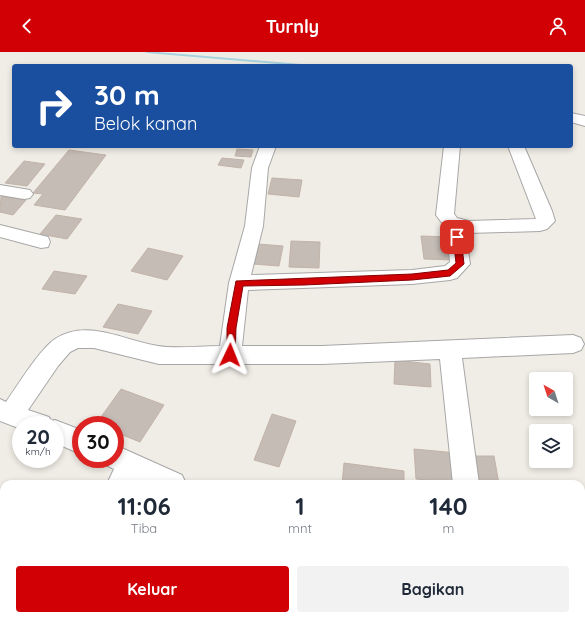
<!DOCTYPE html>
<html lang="id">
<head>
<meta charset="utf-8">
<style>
  :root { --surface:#fff; --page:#f2f2f3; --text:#1f2937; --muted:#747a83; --accent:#d00005 }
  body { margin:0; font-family:Quicksand,sans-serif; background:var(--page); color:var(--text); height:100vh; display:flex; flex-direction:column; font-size:15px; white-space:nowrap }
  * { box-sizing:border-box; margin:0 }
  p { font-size:13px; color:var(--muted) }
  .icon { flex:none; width:22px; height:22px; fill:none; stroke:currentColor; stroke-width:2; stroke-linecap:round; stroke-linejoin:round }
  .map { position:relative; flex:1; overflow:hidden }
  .sheet { position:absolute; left:0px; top:428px; width:585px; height:140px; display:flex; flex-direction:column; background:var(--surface); border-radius:12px 12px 0 0; box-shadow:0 2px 6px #0003 }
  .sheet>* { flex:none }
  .hud { position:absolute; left:12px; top:12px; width:561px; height:84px; border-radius:4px; box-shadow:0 2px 6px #0003; background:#1a4fa0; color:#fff; overflow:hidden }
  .needle { width:26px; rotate:321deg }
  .tools { position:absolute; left:529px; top:320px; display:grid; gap:8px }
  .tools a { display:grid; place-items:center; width:44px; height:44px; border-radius:4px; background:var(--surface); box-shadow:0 2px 6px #0003; font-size:20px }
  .speed { position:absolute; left:12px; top:364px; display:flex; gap:8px; font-size:20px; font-weight:700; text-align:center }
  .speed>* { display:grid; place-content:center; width:52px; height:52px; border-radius:50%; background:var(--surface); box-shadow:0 2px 6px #0003; line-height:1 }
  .speed small { font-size:10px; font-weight:400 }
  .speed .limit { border:6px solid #d22; background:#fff; color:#111 }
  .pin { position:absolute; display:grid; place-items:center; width:34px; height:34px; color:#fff; margin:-17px; border-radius:8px; box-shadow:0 2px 6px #0006 }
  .me { position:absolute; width:44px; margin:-22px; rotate:2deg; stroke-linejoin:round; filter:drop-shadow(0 0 3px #0008) }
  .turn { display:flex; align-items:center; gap:14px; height:84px; padding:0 16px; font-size:18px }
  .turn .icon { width:52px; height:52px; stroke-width:2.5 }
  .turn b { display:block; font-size:28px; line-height:34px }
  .eta { display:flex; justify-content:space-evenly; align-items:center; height:68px; text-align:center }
  .eta b { font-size:24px; font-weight:700; line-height:28px }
  .button { display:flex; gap:8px; margin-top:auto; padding:8px 16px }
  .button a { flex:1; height:46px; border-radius:4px; background:var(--accent); color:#fff; font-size:16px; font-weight:700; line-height:46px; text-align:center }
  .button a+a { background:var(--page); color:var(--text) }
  header { display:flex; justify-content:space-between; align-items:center; height:52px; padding:0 16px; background:var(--accent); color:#fff; font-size:18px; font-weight:700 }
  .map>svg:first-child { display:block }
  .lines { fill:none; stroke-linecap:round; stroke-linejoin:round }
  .stream { fill:#a7d3de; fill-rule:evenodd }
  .building { fill:#c5bcb5; stroke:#c2b3a8 }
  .minor-casing { stroke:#a7a7a7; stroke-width:2 }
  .minor { fill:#fff; fill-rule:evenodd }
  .route { fill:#d00005; stroke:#870003 }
</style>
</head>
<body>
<header><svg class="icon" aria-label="back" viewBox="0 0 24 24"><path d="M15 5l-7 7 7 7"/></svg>Turnly<svg class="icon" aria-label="person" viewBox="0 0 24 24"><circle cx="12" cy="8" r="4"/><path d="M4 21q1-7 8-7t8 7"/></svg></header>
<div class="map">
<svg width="585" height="568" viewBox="0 0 585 568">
  <rect width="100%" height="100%" fill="#f0ede6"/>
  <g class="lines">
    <path class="stream" d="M145,0H158L312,13L314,14H300L147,1Z"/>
  </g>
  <path class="building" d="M237,97L253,98L251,105L235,104Z
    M69,98L106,103L65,158L34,153L43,142L33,141Z
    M222,106L244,108L241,116L218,113Z
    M24,109L45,112L27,134L5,131Z
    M272,126L302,128L299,145L268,142Z
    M1,144L26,148L13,163L0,160Z
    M56,163L82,167L67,187L40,182Z
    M421,184L452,185L455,208L424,207Z
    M291,189L320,190L319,216L289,215Z
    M258,192L283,194L279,214L253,212Z
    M148,196L183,204L167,228L131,219Z
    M54,219L87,224L75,242L42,237Z
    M118,252L152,259L138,282L103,275Z
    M395,308L430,312L431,335L394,332Z
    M121,337L164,353L140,390L115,380V373L96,372Z
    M272,362L296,369L279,415L254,408Z
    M414,397L457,401L460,431L416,427Z
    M474,404H494L499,432H478Z
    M344,411L404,419V432H342Z
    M581,443H585V538H581Z
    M242,564H325L323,568H245L241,566Z"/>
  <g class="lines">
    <defs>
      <path id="minor" d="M571,61L585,64V74L571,70Z
        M260,94H276L268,116L263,174L251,223L412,218L445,214L450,210L448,185L450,181L457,179L464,181L466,185L470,212L457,226L450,228L412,232L248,238L242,294H322L573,283L581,286L584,292L581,298L573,301L462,306L479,432H453L440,307L322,312H159L94,296H78L70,300L58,314L28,358L49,365L51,369L55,368L81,378V402L55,391V373H21V377L0,369V347L6,350C18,333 39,298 55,287C87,266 125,289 158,294C178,297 200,294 220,294L229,231L245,174L252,116Z
        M444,94H460L454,162L457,166L469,169L536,167L508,94H524L552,159L555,169L547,177L540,179L469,181L445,175L436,163Z
        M0,133L30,138L33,142L30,146L24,147L0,143Z
        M0,173L48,185L50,190L48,195L41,196L0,185Z
        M115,393L182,423L186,432H145L137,428L135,432H107L114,417L106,413L103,407H115Z
        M28,564H59L58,568H26Z
        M321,564H351V568H319Z
        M449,564H491L493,568H450Z"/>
    </defs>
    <use href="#minor" class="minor-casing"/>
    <use href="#minor" class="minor"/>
  </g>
  <path class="route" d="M457,182L461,185L464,212L450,224L412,228L304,233L243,234L236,276L235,303L234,306H227V276L236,229L412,222L448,218L456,211L453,185Z"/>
</svg>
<div class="tools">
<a><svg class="needle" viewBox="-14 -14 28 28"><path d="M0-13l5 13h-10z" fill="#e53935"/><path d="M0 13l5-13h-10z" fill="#747a83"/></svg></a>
<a><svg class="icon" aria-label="layers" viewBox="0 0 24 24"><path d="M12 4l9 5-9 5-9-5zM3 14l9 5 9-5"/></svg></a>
</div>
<div class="speed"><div>20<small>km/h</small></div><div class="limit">30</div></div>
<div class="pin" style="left:457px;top:185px;background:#d93025"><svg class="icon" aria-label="arrive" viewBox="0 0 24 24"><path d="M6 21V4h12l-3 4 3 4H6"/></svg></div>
<svg class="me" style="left:230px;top:303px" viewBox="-20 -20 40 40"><path d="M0-17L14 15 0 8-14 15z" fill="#d00005" stroke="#fff" stroke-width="4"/></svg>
<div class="hud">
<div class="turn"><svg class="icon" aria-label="right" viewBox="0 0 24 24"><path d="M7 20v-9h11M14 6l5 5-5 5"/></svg><div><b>30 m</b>Belok kanan</div></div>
</div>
<section class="sheet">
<div class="eta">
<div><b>11:06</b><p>Tiba</p></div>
<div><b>1</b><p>mnt</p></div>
<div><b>140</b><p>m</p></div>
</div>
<div class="button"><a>Keluar</a><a>Bagikan</a></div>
</section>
</div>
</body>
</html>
